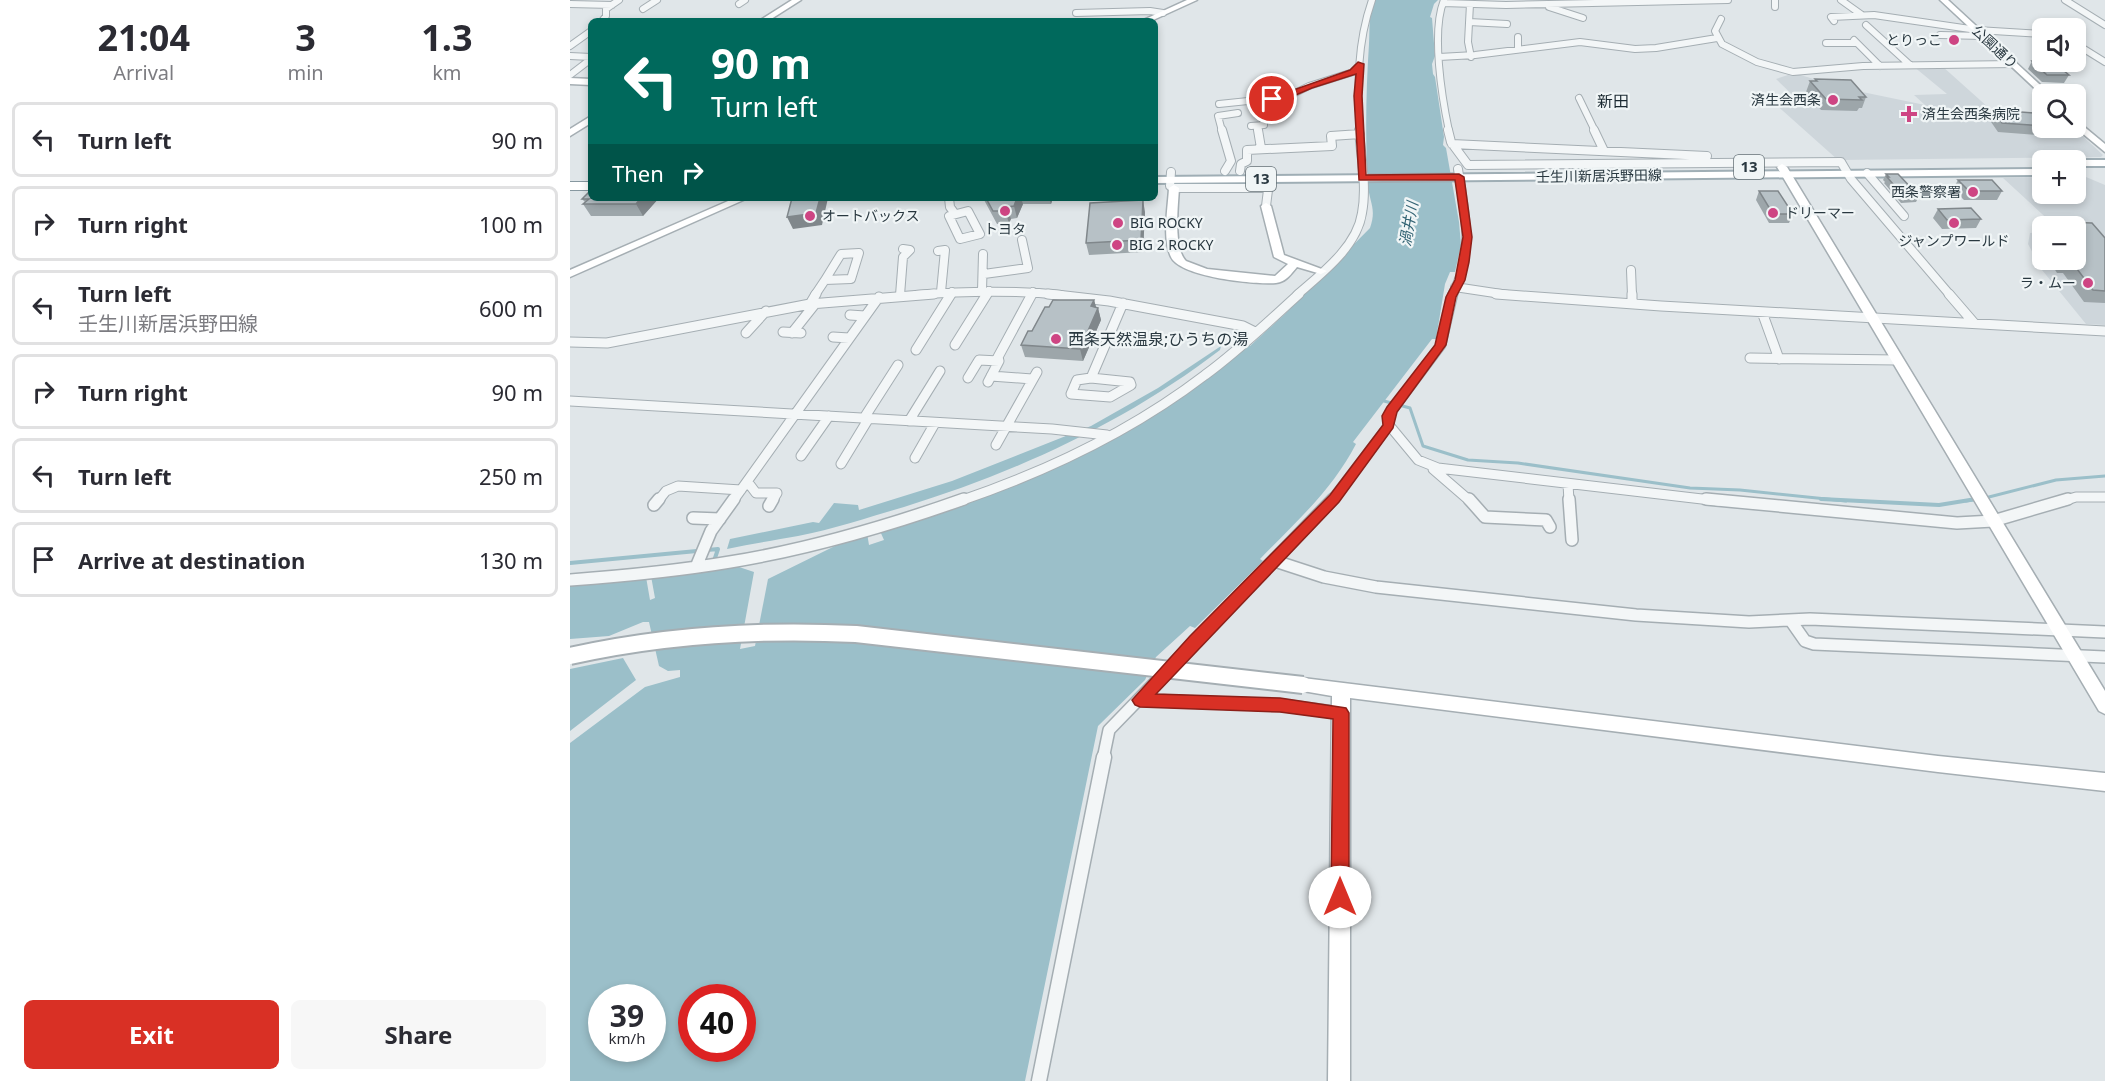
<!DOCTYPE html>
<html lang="en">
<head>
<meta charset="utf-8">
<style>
  :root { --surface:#fff; --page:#f7f7f7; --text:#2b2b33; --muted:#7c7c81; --line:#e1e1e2; --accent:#d93025 }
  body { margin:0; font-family:"Noto Sans","Noto Sans JP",sans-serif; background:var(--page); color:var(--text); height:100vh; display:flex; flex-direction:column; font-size:22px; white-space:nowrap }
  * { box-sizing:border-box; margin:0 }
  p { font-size:20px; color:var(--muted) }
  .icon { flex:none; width:33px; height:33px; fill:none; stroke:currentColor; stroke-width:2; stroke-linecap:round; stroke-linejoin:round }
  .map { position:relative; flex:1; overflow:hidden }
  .panel { display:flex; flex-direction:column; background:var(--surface); width:570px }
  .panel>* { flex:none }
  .guide { position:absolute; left:18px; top:18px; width:570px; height:183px; border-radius:9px; box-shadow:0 3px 9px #0003; background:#00695c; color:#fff; overflow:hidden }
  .fabs { position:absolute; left:1462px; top:18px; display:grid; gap:12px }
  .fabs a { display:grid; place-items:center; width:54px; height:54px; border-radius:9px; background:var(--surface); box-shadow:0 3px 9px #0003; font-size:30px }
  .speed { position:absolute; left:18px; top:984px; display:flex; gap:12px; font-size:30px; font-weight:700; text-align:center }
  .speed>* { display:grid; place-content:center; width:78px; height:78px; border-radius:50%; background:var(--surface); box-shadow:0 3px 9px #0003; line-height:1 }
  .speed small { font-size:15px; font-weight:400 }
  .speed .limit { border:9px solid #d22; background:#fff; color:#111 }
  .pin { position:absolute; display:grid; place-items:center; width:51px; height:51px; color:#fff; margin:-26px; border:3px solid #fff; border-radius:50%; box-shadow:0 2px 6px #0007 }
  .me { position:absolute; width:66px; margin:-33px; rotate:0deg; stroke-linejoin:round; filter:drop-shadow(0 0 4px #0008) }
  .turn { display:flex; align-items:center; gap:21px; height:126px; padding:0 24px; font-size:27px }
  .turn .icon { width:78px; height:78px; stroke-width:2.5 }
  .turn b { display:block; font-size:42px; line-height:51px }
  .then { display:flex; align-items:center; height:57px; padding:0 24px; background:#0003; gap:12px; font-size:22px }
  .eta { display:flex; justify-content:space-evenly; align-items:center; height:102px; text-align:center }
  .eta b { font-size:36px; font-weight:700; line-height:42px }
  .cta { display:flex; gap:12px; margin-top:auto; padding:12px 24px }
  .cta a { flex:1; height:69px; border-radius:9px; background:var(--accent); color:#fff; font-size:24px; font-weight:700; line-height:69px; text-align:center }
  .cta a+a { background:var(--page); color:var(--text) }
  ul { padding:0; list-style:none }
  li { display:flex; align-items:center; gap:18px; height:75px; margin:0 12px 9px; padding:0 12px; border:3px solid var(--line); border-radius:9px }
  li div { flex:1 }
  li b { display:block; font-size:22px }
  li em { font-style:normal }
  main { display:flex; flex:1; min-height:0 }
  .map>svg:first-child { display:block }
  .built { fill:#ced6db }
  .water { fill:#9bbfc9; fill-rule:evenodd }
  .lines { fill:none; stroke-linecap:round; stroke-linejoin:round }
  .stream-far1 { stroke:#9bbfc9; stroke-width:3 }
  .stream { stroke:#9bbfc9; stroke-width:4 }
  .street-far4-casing { stroke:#a5aeb3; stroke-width:8 }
  .street-far3-casing { stroke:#a5aeb3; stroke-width:10 }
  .street-far2-casing { stroke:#a5aeb3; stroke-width:11 }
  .street-far1-casing { stroke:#a5aeb3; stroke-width:14 }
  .street-casing { stroke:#a5aeb3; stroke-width:17 }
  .secondary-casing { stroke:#a5aeb3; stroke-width:3 }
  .primary-casing { stroke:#9faeb5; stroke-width:4 }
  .highway-casing { stroke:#8798a0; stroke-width:2 }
  .street-far4 { stroke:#f3f6f7; stroke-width:6 }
  .street-far3 { stroke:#f3f6f7; stroke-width:8 }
  .street-far2 { stroke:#f3f6f7; stroke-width:9 }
  .street-far1 { stroke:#f3f6f7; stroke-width:11 }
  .street { stroke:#f3f6f7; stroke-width:14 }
  .secondary { fill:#fff; fill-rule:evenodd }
  .primary { fill:#fff; fill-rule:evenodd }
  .highway { fill:#fff; fill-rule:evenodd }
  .secondary-bridge-casing { stroke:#a5aeb3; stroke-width:20; stroke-linecap:butt }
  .secondary-bridge { stroke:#fff; stroke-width:16 }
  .wall { fill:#9da6aa }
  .shaded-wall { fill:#80878b }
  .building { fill:#b7c1c6; stroke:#80878b; stroke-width:1.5 }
  .route { fill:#d93025; stroke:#8d1f18; stroke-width:1.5 }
  .poi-dot { fill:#ce4583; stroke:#f0f5f6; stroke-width:2 }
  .labels { text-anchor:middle; stroke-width:4.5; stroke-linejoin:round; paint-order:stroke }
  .far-poi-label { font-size:14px; fill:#293840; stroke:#f0f5f6; text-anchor:start }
  .far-street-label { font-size:14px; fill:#293840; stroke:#f0f5f6 }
  .shield { fill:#f0f5f6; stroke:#657177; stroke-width:1.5 }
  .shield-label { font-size:15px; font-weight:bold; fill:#293840 }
  .far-water-label { font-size:15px; font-style:italic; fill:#336474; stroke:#f0f5f6 }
  .far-quarter-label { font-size:16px; fill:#1b2931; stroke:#f0f5f6 }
  .poi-label { font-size:16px; fill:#293840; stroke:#f0f5f6; text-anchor:start }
</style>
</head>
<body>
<main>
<section class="panel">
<div class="eta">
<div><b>21:04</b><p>Arrival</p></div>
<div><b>3</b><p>min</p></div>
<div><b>1.3</b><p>km</p></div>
</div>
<ul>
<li><svg class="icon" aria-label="left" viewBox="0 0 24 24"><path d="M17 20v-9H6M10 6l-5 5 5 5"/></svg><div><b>Turn left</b></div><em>90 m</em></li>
<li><svg class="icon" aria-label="right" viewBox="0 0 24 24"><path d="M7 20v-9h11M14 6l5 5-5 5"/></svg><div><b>Turn right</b></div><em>100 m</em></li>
<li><svg class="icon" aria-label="left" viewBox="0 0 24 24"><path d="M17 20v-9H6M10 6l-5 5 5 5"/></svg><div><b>Turn left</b><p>壬生川新居浜野田線</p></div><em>600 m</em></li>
<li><svg class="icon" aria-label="right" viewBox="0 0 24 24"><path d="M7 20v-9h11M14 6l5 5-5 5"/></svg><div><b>Turn right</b></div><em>90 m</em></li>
<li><svg class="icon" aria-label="left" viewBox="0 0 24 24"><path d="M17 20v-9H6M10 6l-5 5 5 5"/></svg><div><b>Turn left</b></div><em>250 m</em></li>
<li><svg class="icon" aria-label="arrive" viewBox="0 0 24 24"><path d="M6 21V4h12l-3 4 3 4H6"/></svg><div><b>Arrive at destination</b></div><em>130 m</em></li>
</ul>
<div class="cta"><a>Exit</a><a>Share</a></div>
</section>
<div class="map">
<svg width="1535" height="1081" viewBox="0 0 1535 1081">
  <rect width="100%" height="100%" fill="#e0e6e9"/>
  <path class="built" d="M1343,66H1372L1429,117L1473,122V128H1504L1533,155L1531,157L1268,160L1204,103L1241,104L1231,103L1206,79L1224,73L1273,88L1355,105L1344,95L1377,94Z
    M1473,177V194H1506V177H1516L1535,185V325L1516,324L1472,270L1458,244L1460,233L1473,232V260H1506V226H1485L1433,178Z"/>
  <path class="water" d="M805,0H868L864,4L860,17L862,18L865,56L862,64L863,74L865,77L874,137L873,145L876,148L889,222L891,245L885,272H880L875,284L866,339H862L783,442L786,444C763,489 725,523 690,559L693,561L625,628L620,626L586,657L575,680L528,726L455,1081H0V743L75,687L110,677V670L98,671L89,666L79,622H73L39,636L0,639V583L76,577L80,600L85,598L81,576L163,565L184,572L170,649L185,646L198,579L269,544L297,533L299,545L314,540L310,531L378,508L549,432L676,346H680L716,313L800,228C807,208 799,203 798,184C795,137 796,90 799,44C800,29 798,16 805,0ZM32,998H82V1048H32ZM122,998H172V1048H122Z
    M651,346L650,350C556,422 447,472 334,507C299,517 264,529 228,536C206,540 181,544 157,549L160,539L243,522L249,523L264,503L288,505L289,510L382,481L521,426L588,388Z
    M53,658L66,680L0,731V669Z"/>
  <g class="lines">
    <path class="stream-far1" d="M814,401L840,408L853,446L898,460L948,463L1120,488L1170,490L1276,501
      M1415,498L1486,480L1535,476
      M1396,501L1408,499"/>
    <path class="stream" d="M1251,499L1369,505L1406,499
      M0,563L148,549L144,561"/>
    <defs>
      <path id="street-far4" d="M874,0C861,31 872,98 879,131
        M1205,0V7
        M1271,0L1292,15
        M1495,0L1535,25
        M873,3L936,5L1158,0
        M0,4L42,5
        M169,4L175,0
        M900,4L898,42L901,57
        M979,7L1013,18
        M73,9L87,0
        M506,13L580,11L593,13
        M1151,19L1145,31L1152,44L1187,62L1223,72L1293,66L1444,64
        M32,21L36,16V9L49,0
        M1264,21L1261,17L1304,15L1407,30L1473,34
        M899,22L937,24
        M1296,25L1340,65
        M1370,35L1413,36
        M948,37V49
        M1284,40L1310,66
        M1256,43H1286
        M1506,44L1535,62
        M0,46L21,31
        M0,56L21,57
        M869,57L905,55L1010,42L1065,49L1086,48L1147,38
        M0,75L21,59
        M1009,98L1025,131
        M649,104L717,97L739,86L783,72L790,64
        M681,126L694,125L692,110
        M687,126L688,131
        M652,131L648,116L668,113
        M790,131C787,86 787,43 802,0"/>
      <path id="street-far3" d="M652,130L661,161L655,171
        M688,130L691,148
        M878,130L881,142L898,165L1271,162L1281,179L1380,295
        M1024,130L1034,151
        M882,144L1137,156
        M670,171L671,164L677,161V150L762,146L761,136L790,134
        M601,172L600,186L604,188H696L698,190L696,206
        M1297,173L1334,216
        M379,198L380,207L385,214
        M398,211L410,234L390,239L379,216Z
        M368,251L375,250L371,292
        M289,253L281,279L255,280L271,254Z
        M1061,270L1062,295
        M414,274L458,268L452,240
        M885,287L938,295
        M412,291L413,254
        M245,295L255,280
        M330,295L333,257L340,250L333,249
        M346,295C395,291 443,290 491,295
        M380,295L382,292
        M416,295L419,291
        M461,295L463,292
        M727,295C751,274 787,247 792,213C797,187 791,157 789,130
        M882,295C905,252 895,215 888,169"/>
      <path id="street-far2" d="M478,294L539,301L673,326L685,332
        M883,294L871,345L818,416L819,425L848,460L868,468L1149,501
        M926,294L1091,306L1535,331
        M1062,294V304
        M1379,294L1404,323
        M240,304L246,294
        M1192,312L1209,359
        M280,315L295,316
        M213,332L231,333
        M176,333L196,311
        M222,333L245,304
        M263,337L279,338
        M0,342L37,343L240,304L364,294
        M385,345L417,294
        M346,350L381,294
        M1180,358L1327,360
        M421,376L462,379
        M398,378L409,360L429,361
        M521,378L560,382L561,385L540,397L501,394L507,380Z
        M521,378L553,303
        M418,382L429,361L428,357L462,294
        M0,401L482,429L537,435
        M294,418L328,365
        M339,421L370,371
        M426,445L467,372
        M231,456L259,416
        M345,458L365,423
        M271,464L299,418
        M863,469L900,501
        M998,484L999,501
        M175,485H180L186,493H207L202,501
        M88,501L96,491L108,486L171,490
        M163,501L309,297
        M390,501C475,472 563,430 635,375C668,351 698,322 729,294
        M761,501L819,425
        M1493,501L1506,497H1535"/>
      <path id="street-far1" d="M899,499L915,517L976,520L980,527
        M999,499L1002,540
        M1136,499L1387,523L1423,521L1498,499
        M84,505L89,499
        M199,506L203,499
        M123,518L150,519
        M705,561L754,577L806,587L1066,615L1179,622L1240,619L1535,632
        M126,567L141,531L164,499
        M0,580C54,576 107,571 160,562C240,549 318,526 394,499
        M1221,621L1235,641L1244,644L1535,657
        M570,700L710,705L771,713
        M533,759L539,730L763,499"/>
      <path id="street" d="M469,1081L534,757"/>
      <path id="secondary" d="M222,0H231L198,21H189Z
        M617,0H627L581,21H571Z
        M1370,0H1378L1480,94L1473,96Z
        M0,78L21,79V85L0,84Z
        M21,116V123L0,136V129Z
        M1506,120L1535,144V152L1506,128Z
        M1212,164L1217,167L1535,691V714L1529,711L1207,167Z
        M604,185L609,188C608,206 603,248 616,261L637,269L705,276L718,264L704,257L691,206L696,203L701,206L714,255L757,271L751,274L727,267C721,274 716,282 706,283C686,285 610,277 601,257C592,238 598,208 599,188Z
        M165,198H178L0,277V270Z
        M733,678L1368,756L1535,773V791L1368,772L780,698V1081H758L762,696L727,690L724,685L727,680Z"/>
      <path id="primary" d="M1503,160H1535V166H1506V160Z
        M1473,169V175L585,183V177Z"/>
      <path id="highway" d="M0,182H21V190H0Z"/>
    </defs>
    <use href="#street-far4" class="street-far4-casing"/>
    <use href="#street-far3" class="street-far3-casing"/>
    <use href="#street-far2" class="street-far2-casing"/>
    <use href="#street-far1" class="street-far1-casing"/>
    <use href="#street" class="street-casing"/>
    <use href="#secondary" class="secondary-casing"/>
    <use href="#primary" class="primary-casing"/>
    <use href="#highway" class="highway-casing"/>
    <use href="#street-far4" class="street-far4"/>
    <use href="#street-far3" class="street-far3"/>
    <use href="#street-far2" class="street-far2"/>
    <use href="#street-far1" class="street-far1"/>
    <use href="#street" class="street"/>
    <use href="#secondary" class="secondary"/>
    <use href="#primary" class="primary"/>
    <use href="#highway" class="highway"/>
    <defs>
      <path id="secondary-bridge" d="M0,656C95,635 189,629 286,634L733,685"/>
    </defs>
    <use href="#secondary-bridge" class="secondary-bridge-casing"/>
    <use href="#secondary-bridge" class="secondary-bridge"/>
  </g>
  <path class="wall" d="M1462,61L1499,75L1494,83L1472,82L1458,69Z
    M1245,79L1296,97L1292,108H1289L1287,111L1251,110L1236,92L1240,81H1245Z
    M1424,110L1473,124L1474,128L1469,135L1428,132L1419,119Z
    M1316,174L1349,196L1346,202L1331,203L1314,183L1315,182L1313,180Z
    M1388,180L1432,191L1427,200H1394L1383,189Z
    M1189,191L1223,214L1219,223H1199L1186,200Z
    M89,198L73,216H21L13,204L15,202L12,199Z
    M413,198H483L481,204H453L447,218L441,219L439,223L427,224Z
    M1368,209L1411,219L1406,228L1372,229L1363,218Z
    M575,212L573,252L519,255L516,243Z
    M1469,221L1535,238V303L1514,302L1493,273H1487L1479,260H1506L1473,226V250L1462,232Z
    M524,300L526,307L528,308L531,320L513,361L455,357L451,345L479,307Z"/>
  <path class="shaded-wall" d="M71,198H89L73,216L66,204Z
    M250,198H258L252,225L223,229L217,217Z
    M447,198H451L453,204L447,218L444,206Z
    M479,198H483L481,204Z
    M573,200L575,212L573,252L571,240Z
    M437,207L441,219L439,223L435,211Z
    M524,300L527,310L528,308L531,320L513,361L510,349L521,306Z"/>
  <path class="building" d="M1473,60V62H1483L1499,75H1477L1462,61Z
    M1245,79L1281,80L1296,97H1289L1292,100L1256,99L1240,81H1247Z
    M1424,110L1465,113L1473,124V126L1432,123Z
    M1316,174H1328L1349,196L1334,197L1317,177H1319Z
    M1388,180H1422L1432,191H1399Z
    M21,190V198H71L66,204H13L19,199H12Z
    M1189,191H1208L1223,214H1203Z
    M222,198H250L246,213L217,217Z
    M416,198H447L444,206L437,207L435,211H423Z
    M573,200L571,240L516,243L520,203Z
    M1401,208L1411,219L1377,220L1368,209Z
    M1469,221L1522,223L1535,238V291L1523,290L1501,261H1495L1494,260H1506V226L1473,227Z
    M483,300H524L521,306L528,308L510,349L451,345L458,331H462L475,307H479Z"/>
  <path class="route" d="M788,62L794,64L792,96L796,175L889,174L894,177L902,237L899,262L895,280L886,297L876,345L827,412L823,428L769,502L586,694L710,698L776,708L779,713V897L776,903L770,906L763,903L761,897L763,719L710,712L570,707L565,705L562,700L620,636L760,495L813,425L812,416L817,407L865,345L876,297L885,280L893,237L885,180H789L784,96L786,74L742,88L719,98L702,102L698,99L780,70Z"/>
  <g class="poi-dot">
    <circle cx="1384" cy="40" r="6"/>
    <circle cx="1263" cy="100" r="6"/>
    <path d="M1336 105h6v6h6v6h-6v6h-6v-6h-6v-6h6z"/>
    <circle cx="1403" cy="192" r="6"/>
    <circle cx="435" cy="211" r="6"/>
    <circle cx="1203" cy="213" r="6"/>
    <circle cx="240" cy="216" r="6"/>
    <circle cx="548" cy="223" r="6"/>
    <circle cx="1384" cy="223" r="6"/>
    <circle cx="547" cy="245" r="6"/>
    <circle cx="1518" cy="283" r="6"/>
    <circle cx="486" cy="339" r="6"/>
  </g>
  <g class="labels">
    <g class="far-poi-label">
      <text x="1372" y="45" text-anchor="end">とりっこ</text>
      <text x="1251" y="105" text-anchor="end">済生会西条</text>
      <text x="1352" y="119">済生会西条病院</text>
      <text x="1391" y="197" text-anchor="end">西条警察署</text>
      <text x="1215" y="218">ドリーマー</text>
      <text x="252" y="221">オートバックス</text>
      <text x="560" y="228">BIG ROCKY</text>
      <text x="435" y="234" text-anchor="middle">トヨタ</text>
      <text x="1384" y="246" text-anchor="middle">ジャンプワールド</text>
      <text x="559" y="250">BIG 2 ROCKY</text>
      <text x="1506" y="288" text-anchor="end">ラ・ムー</text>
    </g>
    <g class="far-street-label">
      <text transform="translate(1425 47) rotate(43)" y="5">公園通り</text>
      <text transform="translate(1029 176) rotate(-1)" y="5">壬生川新居浜野田線</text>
    </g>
    <g class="shield">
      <rect x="1164" y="155" width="30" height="24" rx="4.5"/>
      <rect x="676" y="167" width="30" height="24" rx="4.5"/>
    </g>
    <g class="shield-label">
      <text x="1179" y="172">13</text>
      <text x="691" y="184">13</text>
    </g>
    <g class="far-water-label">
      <text transform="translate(839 224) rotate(-80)" y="5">渦井川</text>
    </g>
    <g class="far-quarter-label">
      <text x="1043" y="107">新田</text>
    </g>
    <g class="poi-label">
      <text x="498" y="345">西条天然温泉;ひうちの湯</text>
    </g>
  </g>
</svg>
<div class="fabs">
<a><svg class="icon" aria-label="sound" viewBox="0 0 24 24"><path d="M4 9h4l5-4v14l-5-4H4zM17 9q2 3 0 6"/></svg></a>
<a><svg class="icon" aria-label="search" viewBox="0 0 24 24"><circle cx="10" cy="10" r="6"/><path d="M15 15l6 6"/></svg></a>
<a>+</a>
<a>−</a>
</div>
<div class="speed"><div>39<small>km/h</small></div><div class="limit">40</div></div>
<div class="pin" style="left:702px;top:99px;background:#d93025"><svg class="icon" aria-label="arrive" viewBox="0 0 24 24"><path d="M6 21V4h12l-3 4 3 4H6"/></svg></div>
<svg class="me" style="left:770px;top:897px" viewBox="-20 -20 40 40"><circle r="19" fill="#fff"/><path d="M0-13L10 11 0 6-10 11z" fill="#d93025"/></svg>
<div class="guide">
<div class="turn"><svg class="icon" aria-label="left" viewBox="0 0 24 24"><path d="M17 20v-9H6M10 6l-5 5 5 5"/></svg><div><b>90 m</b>Turn left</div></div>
<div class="then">Then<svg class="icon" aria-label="right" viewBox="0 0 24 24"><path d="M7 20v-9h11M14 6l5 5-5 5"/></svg></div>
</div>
</div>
</main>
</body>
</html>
